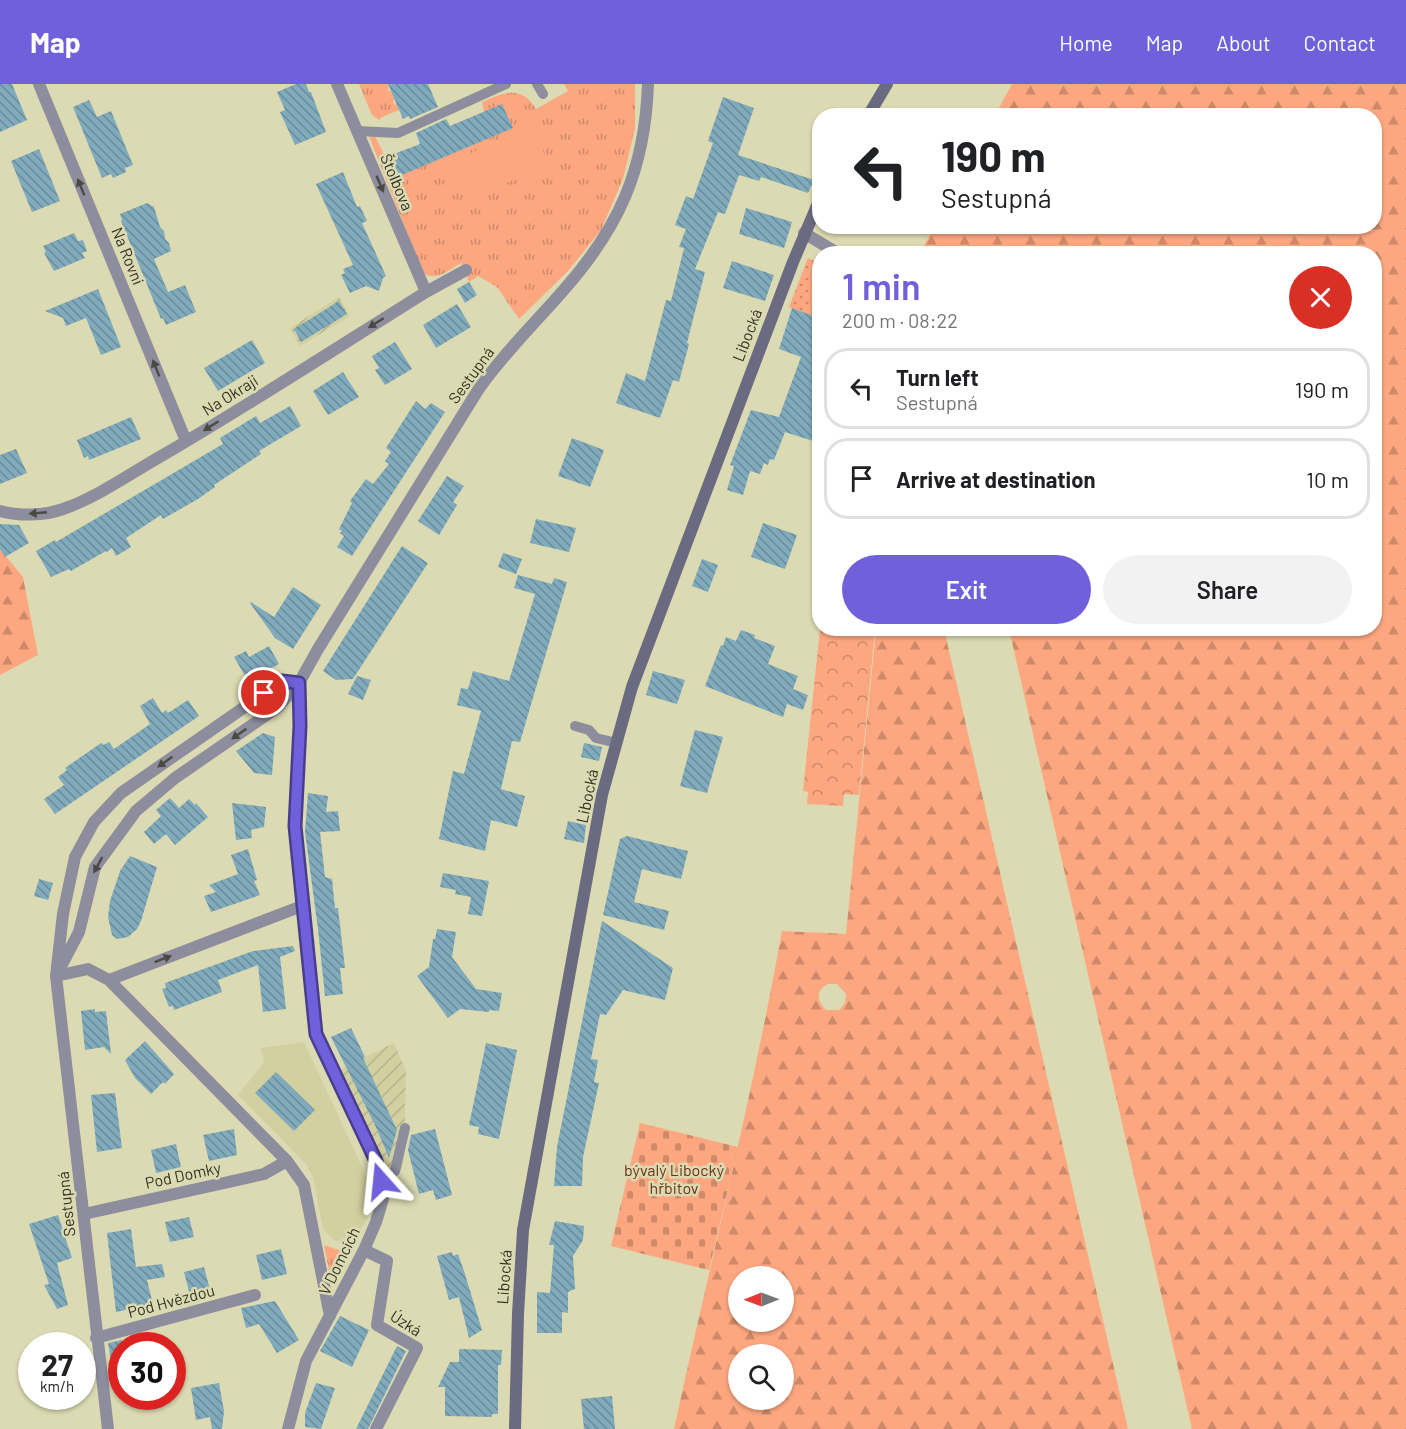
<!DOCTYPE html>
<html lang="en">
<head>
<meta charset="utf-8">
<style>
  :root { --surface:#fff; --page:#f2f2f2; --text:#202124; --muted:#757577; --line:#e0e0e0; --accent:#7160db }
  body { margin:0; font-family:Barlow,sans-serif; background:var(--page); color:var(--text); height:100vh; display:flex; flex-direction:column; font-size:22px; white-space:nowrap }
  * { box-sizing:border-box; margin:0 }
  p { font-size:20px; color:var(--muted) }
  .icon { flex:none; width:33px; height:33px; fill:none; stroke:currentColor; stroke-width:2; stroke-linecap:round; stroke-linejoin:round }
  .map { position:relative; flex:1; overflow:hidden }
  .details { position:absolute; left:812px; top:162px; width:570px; height:390px; display:flex; flex-direction:column; background:var(--surface); border-radius:24px; box-shadow:0 2px 4px #0004 }
  .details>* { flex:none }
  .top-card { position:absolute; left:812px; top:24px; width:570px; height:126px; border-radius:24px; box-shadow:0 2px 4px #0004; background:#fff; color:var(--text); overflow:hidden }
  .needle { width:39px; rotate:269deg }
  .tools { position:absolute; left:728px; top:1182px; display:grid; gap:12px }
  .tools a { display:grid; place-items:center; width:66px; height:66px; border-radius:50%; background:var(--surface); box-shadow:0 2px 4px #0004; font-size:30px }
  .speed { position:absolute; left:18px; top:1248px; display:flex; gap:12px; font-size:30px; font-weight:700; text-align:center }
  .speed>* { display:grid; place-content:center; width:78px; height:78px; border-radius:50%; background:var(--surface); box-shadow:0 2px 4px #0004; line-height:1 }
  .speed small { font-size:15px; font-weight:400 }
  .speed .limit { border:9px solid #d22; background:#fff; color:#111 }
  .pin { position:absolute; display:grid; place-items:center; width:51px; height:51px; color:#fff; margin:-26px; border:3px solid #fff; border-radius:50%; box-shadow:0 2px 6px #0007 }
  .me { position:absolute; width:66px; margin:-33px; rotate:342deg; stroke-linejoin:round; filter:drop-shadow(0 0 4px #0008) }
  .turn { display:flex; align-items:center; gap:21px; height:126px; padding:0 30px; font-size:27px }
  .turn .icon { width:78px; height:78px; stroke-width:2.5 }
  .turn b { display:block; font-size:42px; line-height:51px }
  .round { display:grid; place-items:center; flex:none; width:63px; height:63px; border-radius:32px; background:var(--page) }
  .summary { display:flex; align-items:center; justify-content:space-between; height:102px; padding:0 30px }
  h1 { font-size:36px; font-weight:600; line-height:45px; color:var(--accent) }
  .action { display:flex; gap:12px; margin-top:auto; padding:12px 30px }
  .action a { flex:1; height:69px; border-radius:36px; background:var(--accent); color:#fff; font-size:24px; font-weight:600; line-height:69px; text-align:center }
  .action a+a { background:var(--page); color:var(--text) }
  ul { padding:0; list-style:none }
  li { display:flex; align-items:center; gap:18px; height:81px; margin:0 12px 9px; padding:0 18px; border:3px solid var(--line); border-radius:24px }
  li div { flex:1 }
  li b { display:block; font-size:22px }
  li em { font-style:normal }
  header { display:flex; align-items:center; gap:36px; box-sizing:border-box; height:84px; padding:0 30px; background:var(--accent); color:#fff }
  header strong { font-size:28px }
  nav { display:flex; gap:33px; margin-inline-start:auto; font-size:21px }
  .map>svg:first-child { display:block }
  .built { fill:#d2d0a0 }
  .industrial { fill:url(#industrial-furrows) }
  .grass { fill:url(#grass-tufts) }
  .forest { fill:url(#forest-firs); fill-rule:evenodd }
  .cemetery { fill:url(#cemetery-stones) }
  .park { fill:url(#park-crowns) }
  .garden { fill:url(#garden-dots) }
  .pitch { fill:#fca780 }
  .building { fill:url(#building-back-hatch) }
  .lines { fill:none; stroke-linecap:round; stroke-linejoin:round }
  .lane { stroke:#8d8d9d; stroke-width:10 }
  .street { stroke:#8d8d9d; stroke-width:12 }
  .secondary { stroke:#6a6a81; stroke-width:12 }
  .oneway { fill:#4a4a42 }
  .route-casing { stroke:#493e8e; stroke-width:15 }
  .route { stroke:#7160db; stroke-width:10 }
  .labels { text-anchor:middle; stroke-width:5; stroke-linejoin:round; paint-order:stroke }
  .street-label { font-size:16px; fill:#343323; stroke:#dbdab2 }
  .park-label { font-size:16px; fill:#6b3316; stroke:#dbdab2 }
</style>
</head>
<body>
<header>
<strong>Map</strong>
<nav><a>Home</a><a>Map</a><a>About</a><a>Contact</a></nav>
</header>
<div class="map">
<svg width="1406" height="1345" viewBox="0 0 1406 1345">
  <defs>
    <pattern id="industrial-furrows" width="10" height="10" patternUnits="userSpaceOnUse" patternTransform="scale(1.5)"><rect width="10" height="10" fill="#d2d0a0"/><path d="M-1 1l2-2M0 10L10 0M9 11l2-2" fill="none" stroke="#b5b38a"/></pattern>
    <pattern id="grass-tufts" width="24" height="20" patternUnits="userSpaceOnUse" patternTransform="scale(1.5)"><rect width="24" height="20" fill="#fca780"/><path d="M3 7l-1-3M5 7V3M7 7l1-3M15 17l-1-3M17 17v-4M19 17l1-3" fill="none" stroke="#cd8968"/></pattern>
    <pattern id="forest-firs" width="22" height="20" patternUnits="userSpaceOnUse" patternTransform="scale(1.5)"><rect width="22" height="20" fill="#fca780"/><path d="M5 1l3.5 6h-7zM16 11l3.5 6h-7z" fill="#cd8968"/></pattern>
    <pattern id="cemetery-stones" width="16" height="16" patternUnits="userSpaceOnUse" patternTransform="scale(1.5)"><rect width="16" height="16" fill="#fca780"/><path d="M2 7V4a2 2 0 0 1 4 0v3zM10 15v-3a2 2 0 0 1 4 0v3z" fill="#cd8968"/></pattern>
    <pattern id="park-crowns" width="20" height="18" patternUnits="userSpaceOnUse" patternTransform="scale(1.5)"><rect width="20" height="18" fill="#fca780"/><path d="M2 6a3 3 0 1 1 6 0M12 15a3 3 0 1 1 6 0" fill="none" stroke="#cd8968"/></pattern>
    <pattern id="garden-dots" width="8" height="8" patternUnits="userSpaceOnUse" patternTransform="scale(1.5)"><rect width="8" height="8" fill="#fca780"/><path d="M2 2h.1M6 6h.1" fill="none" stroke="#cd8968" stroke-width="1.8" stroke-linecap="round"/></pattern>
    <pattern id="building-back-hatch" width="6" height="6" patternUnits="userSpaceOnUse" patternTransform="scale(1.5)"><rect width="6" height="6" fill="#80abbd"/><path d="M-1 5l2 2M0 0l6 6M5-1l2 2" fill="none" stroke="#6a8c99"/></pattern>
  </defs>
  <rect width="100%" height="100%" fill="#dbdab2"/>
  <path class="built" d="M304,958L368,1096L371,1117L368,1133L358,1151L345,1158L334,1156L323,1145L313,1093L306,1080L238,1011L264,978L261,964Z"/>
  <path class="industrial" d="M339,213L350,232L300,262L290,244Z
    M394,959L406,987L404,1077L399,1090L390,1098L341,985Z"/>
  <path class="grass" d="M359,0H388V7H391L395,16L393,17L394,21L397,20L399,26L382,33L379,36L372,31Z
    M564,0H635V44L623,95L601,146L568,187L519,235L497,203L478,192L469,198L461,179C449,186 436,198 423,189L369,52L372,46L395,93L502,20L484,28L482,18C504,9 521,0 536,25L568,7Z
    M324,1161L339,1166L352,1164L341,1187L336,1190L329,1186Z"/>
  <path class="forest" d="M1012,0H1406V1345H1192L1009,545L1374,544V170L920,169L934,143L1374,142V32L995,31Z
    M0,465L23,493L38,571L0,591Z
    M876,545H944L1128,1345H674C710,1180 752,1014 782,847L846,850ZM828,900H837L846,910L845,919L839,926H826C816,917 816,906 828,900ZM738,1192H783V1238H738ZM738,1270H783V1316H738Z"/>
  <path class="cemetery" d="M640,1039L738,1063L709,1186L611,1162Z"/>
  <path class="park" d="M820,545H875L859,711L844,710L843,722L807,720L808,708L803,707Z"/>
  <path class="garden" d="M808,174L819,179V234L789,223Z"/>
  <path class="pitch" d="M531,41L549,79L468,117L450,79Z"/>
  <path class="building" d="M0,0H12L27,36L0,48Z
    M296,0H306L309,8H311L326,48L295,61L280,28L285,26L277,8Z
    M388,0H428L438,23L410,35L409,32L403,35Z
    M723,13L754,24L738,71L814,96L808,109L761,93L759,97L739,91L725,130L718,128L695,185L705,188L687,259L689,260L679,298L673,296L660,334L616,319L626,289L645,297L666,216L671,217L684,164L679,163L686,145L675,141L686,112L693,115L713,59L708,57Z
    M89,16L97,33L111,27L133,81L125,84L126,88L113,94L111,90L102,94L73,23Z
    M502,20L513,44L395,94L386,73L420,60L416,49L446,35L450,42Z
    M39,65L60,117L32,128L11,77Z
    M343,88L357,123L360,122L367,137L362,139L386,192L383,194L379,207L366,202L350,209L341,191L345,189L343,185L353,181L316,100Z
    M147,119L154,123L160,143L164,147L165,155L169,159L171,167L154,175L168,208L185,201L196,228L166,241L163,234L161,235L121,137L122,136L120,130Z
    M746,124L792,138L784,164L739,150Z
    M74,149L78,157L83,156L87,167L82,169L85,174L54,187L44,169L46,168L43,162Z
    M732,177L774,191L765,217L723,204Z
    M469,198L477,211L465,219L457,205Z
    M98,205L121,263L101,271L86,234L66,242L63,234L45,227Z
    M339,217L347,230L301,258L294,245Z
    M457,220L471,243L436,264L423,241Z
    M792,224L819,234V310L814,322L819,324V359L785,348L774,376L770,375L768,381L764,379L760,390L750,387L743,411L727,406L734,382L730,381L751,326L779,333L801,273L779,265Z
    M252,256L265,279L218,307L204,284Z
    M395,258L412,285L385,301L375,286L379,284L372,272Z
    M343,288L359,313L328,331L313,307Z
    M416,317L425,325L431,319L445,328L352,472L337,463L344,452L340,449L342,447L339,445L352,419L350,417L366,395L373,400L389,380L385,377L391,368L386,364Z
    M290,322L301,342L259,367L261,370L214,401L215,403L198,415L163,435L161,431L126,454L131,463L116,472L112,464L107,468L106,467L71,487L69,485L51,493L36,467L55,456L56,458L223,360L220,354L256,332L260,339Z
    M131,333L141,355L89,376L88,372L84,374L77,356Z
    M572,354L604,366L590,403L558,392Z
    M16,365L27,389L0,400V371Z
    M447,392L464,402L453,418L457,421L439,451L418,437Z
    M536,435L576,444L569,468L530,459Z
    M763,439L797,451L785,485L751,473Z
    M0,440L19,441L29,459L5,473L0,465Z
    M402,462L428,479L353,595L336,596L323,587Z
    M503,469L522,475L516,490L498,483Z
    M702,475L718,481L708,508L692,502Z
    M518,491L552,500L554,494L567,498L520,658L512,657L501,705L525,712L517,743L491,736L485,767L439,755L453,687L464,690L481,627L457,621L461,604L468,605L473,587L509,597L535,510L514,504Z
    M293,503L321,521L293,565L275,554L250,519L251,518L274,533Z
    M741,546L755,551L754,554L775,562L768,580L798,592L793,605L808,611L803,626L787,620L783,633L705,602L721,561L723,562L726,553L736,557Z
    M269,562L279,580L248,597L234,573L246,567L249,573Z
    M653,587L685,596L677,620L646,611Z
    M357,592L371,596L363,616L348,610Z
    M153,614L162,629L166,626L168,629L188,616L199,632L55,730L44,715L64,701L58,693L67,686L65,684L101,659L103,661L109,658L114,665L150,640L140,622Z
    M695,646L723,653L707,709L680,702Z
    M263,649L275,653L272,691L254,689L236,667Z
    M584,659L602,663L599,677L581,673Z
    M308,709L328,712L326,728L338,727L340,747L320,748L325,793L332,795L335,824H338L345,884H340L343,910L325,912L318,845L305,748Z
    M170,714L179,724L189,715L195,721L196,719L208,733L175,761L166,750L154,760L144,748L161,732L156,726Z
    M232,719L266,723L264,743L251,746L252,754L236,756Z
    M568,737L586,741L584,759L564,755Z
    M627,752L688,767L681,795L642,785L634,818L669,827L664,846L603,831L620,755Z
    M248,765L257,796L254,797L260,811L211,828L204,812L216,808L209,801L238,790L231,771Z
    M130,772L157,783L141,837L137,845L128,853L117,855L112,851L108,833L110,817L120,787Z
    M443,789L489,797L482,832L468,830L471,813L455,810L456,806L440,803Z
    M39,795L53,799L48,816L34,812Z
    M602,837L673,884L665,916L623,906L606,931L600,930L591,975L598,976L594,998L599,999L583,1073L582,1102H554L557,1063Z
    M437,845L456,848L452,873L476,905L502,909L499,927L489,926V928L460,925L448,934L417,892L429,883L433,855H435Z
    M293,862L295,867L280,873L286,925L263,928L258,881L218,896L222,908L174,926L173,922L169,923L162,905L166,904L165,899L253,867Z
    M95,925V928L106,927L111,970L104,963L85,966L81,927Z
    M351,944L365,973L363,974L397,1046L389,1074L375,1041L331,953Z
    M145,957L174,990L165,1000L163,998L151,1010L135,994L125,976Z
    M486,959L517,966L499,1055L478,1050L479,1043L469,1041Z
    M276,988L315,1026L294,1047L255,1009Z
    M115,1009L122,1064L97,1068L91,1011Z
    M234,1045L237,1071L209,1077L203,1051Z
    M435,1045L452,1111L436,1116L433,1106L419,1110L408,1066L411,1051Z
    M176,1060L181,1083L156,1089L151,1066Z
    M58,1131L72,1174L57,1179L68,1221L57,1225L44,1201L49,1200L29,1140Z
    M189,1133L194,1153L170,1158L165,1138Z
    M555,1137L584,1142L583,1156L573,1172L575,1205L568,1208V1229L562,1228V1249H537V1208L550,1209L554,1161H549Z
    M131,1145L136,1183L162,1180L165,1193L147,1196L153,1220L116,1228L107,1149Z
    M281,1165L287,1190L262,1196L256,1171Z
    M452,1168L453,1172L458,1170L464,1187L482,1246L469,1254L459,1213L449,1216L437,1172Z
    M204,1183L210,1206L190,1211L184,1188Z
    M275,1217L299,1256L277,1269L259,1240L246,1244L241,1224Z
    M340,1232L369,1246L352,1283L320,1267Z
    M122,1256V1297L115,1298L108,1259Z
    M397,1262L406,1267L368,1345H356Z
    M459,1265L502,1266L501,1281H498V1330H492V1333L445,1332V1303H438L450,1278H459Z
    M219,1299L224,1327L222,1345H212L210,1333L196,1336L191,1304Z
    M316,1299L335,1304L321,1345L305,1343V1329Z
    M612,1312L615,1345H584L581,1315Z"/>
  <g class="lines">
    <path class="lane" d="M537,0L543,10
      M357,47L398,49L506,0
      M575,642L589,646L596,654L617,659
      M381,1097L395,1087L405,1044"/>
    <path class="street" d="M39,0L186,357
      M337,0L426,208
      M804,149L839,170
      M0,427C19,432 44,432 63,425C98,413 131,389 163,371C252,319 338,263 426,208L466,186
      M56,892L79,848L95,783L136,727L175,694L278,623L299,599L318,565L478,306C503,270 534,240 562,208C619,144 645,86 648,0
      M56,892L88,885L109,896L287,1077L304,1101L330,1232
      M109,896L302,822
      M84,1130L264,1090L287,1077
      M364,1166L387,1177L377,1241L417,1264L376,1345
      M96,1254L255,1211
      M108,1345L56,892L63,830L75,773L94,738L121,709L282,597L299,599
      M288,1345L306,1277L364,1166L376,1138L383,1115L381,1097L376,1077L316,950L295,742L300,642L299,599"/>
    <path class="secondary" d="M868,32L887,0
      M515,1345L518,1230L523,1146L602,711L632,603L793,178L819,117"/>
  </g>
  <defs><path id="oneway-solid" d="M-6-.8H1V-3.2L6.5 0L1 3.2V.8H-6Z" transform="scale(1.5)"/></defs>
  <g class="oneway">
    <use href="#oneway-solid" transform="translate(380 100) rotate(67)"/>
    <use href="#oneway-solid" transform="translate(81 103) rotate(-112)"/>
    <use href="#oneway-solid" transform="translate(376 239) rotate(148)"/>
    <use href="#oneway-solid" transform="translate(156 284) rotate(-112)"/>
    <use href="#oneway-solid" transform="translate(211 342) rotate(148)"/>
    <use href="#oneway-solid" transform="translate(38 429) rotate(175)"/>
    <use href="#oneway-solid" transform="translate(239 650) rotate(145)"/>
    <use href="#oneway-solid" transform="translate(165 678) rotate(145)"/>
    <use href="#oneway-solid" transform="translate(98 781) rotate(118)"/>
    <use href="#oneway-solid" transform="translate(163 875) rotate(-21)"/>
  </g>
  <g class="lines">
    <defs>
      <path id="route" d="M264,609L282,597L299,599L300,642L295,742L316,950L376,1077L381,1097"/>
    </defs>
    <use href="#route" class="route-casing"/>
    <use href="#route" class="route"/>
  </g>
  <g class="labels">
    <g class="street-label">
      <text transform="translate(397 98) rotate(67)" y="6">Štolbova</text>
      <text transform="translate(128 172) rotate(68)" y="6">Na Rovni</text>
      <text transform="translate(747 251) rotate(-69)" y="6">Libocká</text>
      <text transform="translate(471 291) rotate(-54)" y="6">Sestupná</text>
      <text transform="translate(230 311) rotate(-32)" y="6">Na Okraji</text>
      <text transform="translate(587 712) rotate(-78)" y="6">Libocká</text>
      <text transform="translate(183 1091) rotate(-12)" y="6">Pod Domky</text>
      <text transform="translate(66 1120) rotate(-96)" y="6">Sestupná</text>
      <text transform="translate(339 1177) rotate(-64)" y="6">V Domcích</text>
      <text transform="translate(504 1193) rotate(-86)" y="6">Libocká</text>
      <text transform="translate(171 1217) rotate(-15)" y="6">Pod Hvězdou</text>
      <text transform="translate(406 1239) rotate(33)" y="6">Úzká</text>
    </g>
    <g class="park-label">
      <text x="674" y="1092">bývalý Libocký<tspan x="674" dy="18">hřbitov</tspan></text>
    </g>
  </g>
</svg>
<div class="tools">
<a><svg class="needle" viewBox="-14 -14 28 28"><path d="M0-13l5 13h-10z" fill="#e53935"/><path d="M0 13l5-13h-10z" fill="#757577"/></svg></a>
<a><svg class="icon" aria-label="search" viewBox="0 0 24 24"><circle cx="10" cy="10" r="6"/><path d="M15 15l6 6"/></svg></a>
</div>
<div class="speed"><div>27<small>km/h</small></div><div class="limit">30</div></div>
<div class="pin" style="left:264px;top:609px;background:#d93025"><svg class="icon" aria-label="arrive" viewBox="0 0 24 24"><path d="M6 21V4h12l-3 4 3 4H6"/></svg></div>
<svg class="me" style="left:381px;top:1097px" viewBox="-20 -20 40 40"><path d="M0-17L14 15 0 8-14 15z" fill="#7160db" stroke="#fff" stroke-width="4"/></svg>
<div class="top-card">
<div class="turn"><svg class="icon" aria-label="left" viewBox="0 0 24 24"><path d="M17 20v-9H6M10 6l-5 5 5 5"/></svg><div><b>190 m</b>Sestupná</div></div>
</div>
<section class="details">
<div class="summary"><div><h1>1 min</h1><p>200 m · 08:22</p></div><a class="round" style="background:#d93025;color:#fff"><svg class="icon" aria-label="close" viewBox="0 0 24 24"><path d="M6 6l12 12M18 6L6 18"/></svg></a></div>
<ul>
<li><svg class="icon" aria-label="left" viewBox="0 0 24 24"><path d="M17 20v-9H6M10 6l-5 5 5 5"/></svg><div><b>Turn left</b><p>Sestupná</p></div><em>190 m</em></li>
<li><svg class="icon" aria-label="arrive" viewBox="0 0 24 24"><path d="M6 21V4h12l-3 4 3 4H6"/></svg><div><b>Arrive at destination</b></div><em>10 m</em></li>
</ul>
<div class="action"><a>Exit</a><a>Share</a></div>
</section>
</div>
</body>
</html>
